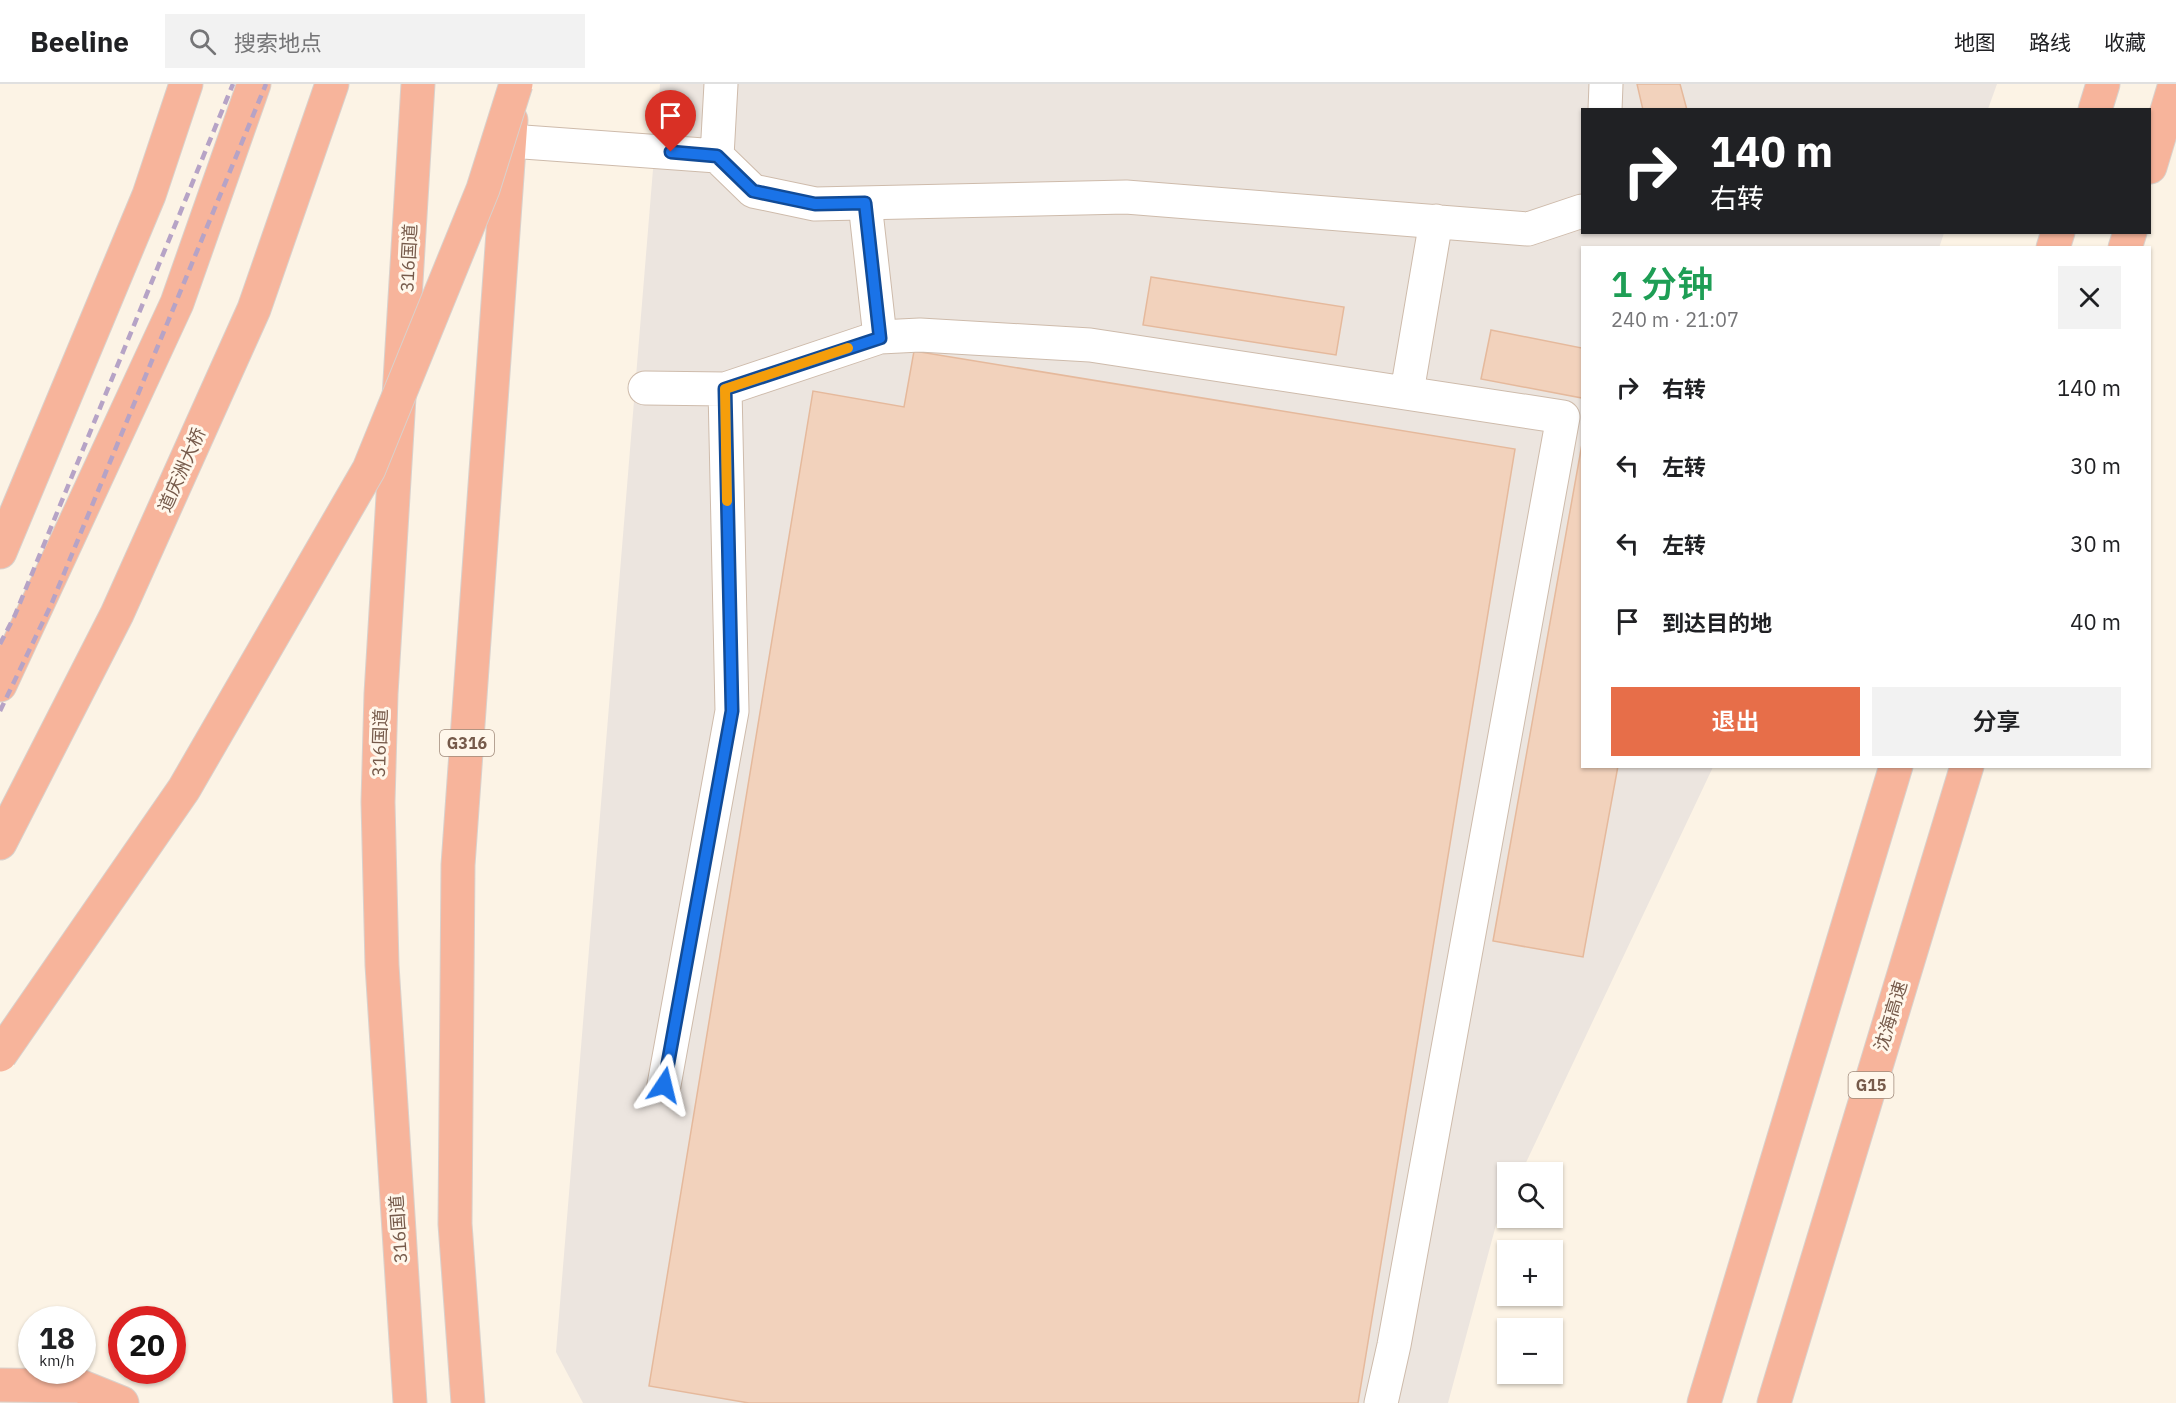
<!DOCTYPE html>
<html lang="zh">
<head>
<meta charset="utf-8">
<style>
  :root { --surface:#fff; --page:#f2f2f2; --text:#202124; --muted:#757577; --line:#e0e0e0; --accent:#e76e49 }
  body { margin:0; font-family:"IBM Plex Sans","Noto Sans SC",sans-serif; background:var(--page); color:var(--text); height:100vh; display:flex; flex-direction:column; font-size:22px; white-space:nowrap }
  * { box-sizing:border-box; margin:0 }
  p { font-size:20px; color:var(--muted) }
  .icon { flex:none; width:33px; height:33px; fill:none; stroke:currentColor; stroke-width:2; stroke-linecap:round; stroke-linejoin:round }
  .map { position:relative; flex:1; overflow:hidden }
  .details { position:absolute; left:1581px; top:162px; width:570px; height:522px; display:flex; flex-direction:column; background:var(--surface); border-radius:0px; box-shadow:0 2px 4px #0004 }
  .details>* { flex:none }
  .guide { position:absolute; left:1581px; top:24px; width:570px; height:126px; border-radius:0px; box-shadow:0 2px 4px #0004; background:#202124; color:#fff; overflow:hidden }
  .controls { position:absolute; left:1497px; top:1078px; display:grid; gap:12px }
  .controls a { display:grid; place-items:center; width:66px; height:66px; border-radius:0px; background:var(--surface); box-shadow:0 2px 4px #0004; font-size:30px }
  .speed { position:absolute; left:18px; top:1222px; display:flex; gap:12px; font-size:30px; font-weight:700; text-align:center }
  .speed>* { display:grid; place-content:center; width:78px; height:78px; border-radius:50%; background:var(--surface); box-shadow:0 2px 4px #0004; line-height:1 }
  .speed small { font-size:15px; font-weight:400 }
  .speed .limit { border:9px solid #d22; background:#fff; color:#111 }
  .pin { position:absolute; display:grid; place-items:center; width:51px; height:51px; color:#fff; margin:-62px -26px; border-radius:50% 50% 50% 0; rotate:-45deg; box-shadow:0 0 6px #0007 }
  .pin .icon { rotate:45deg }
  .me { position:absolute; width:66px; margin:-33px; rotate:10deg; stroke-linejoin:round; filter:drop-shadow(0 0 4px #0008) }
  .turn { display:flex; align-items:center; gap:21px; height:126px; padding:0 30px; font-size:27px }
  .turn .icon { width:78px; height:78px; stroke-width:2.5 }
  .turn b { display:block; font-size:42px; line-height:51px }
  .round { display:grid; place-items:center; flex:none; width:63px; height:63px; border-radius:0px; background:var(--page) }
  .overview { display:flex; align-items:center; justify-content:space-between; height:102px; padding:0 30px }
  h1 { font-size:36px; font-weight:600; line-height:45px; color:#1e9e55 }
  .primary-button { display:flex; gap:12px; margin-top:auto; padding:12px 30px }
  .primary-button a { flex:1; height:69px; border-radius:0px; background:var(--accent); color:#fff; font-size:24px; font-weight:600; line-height:69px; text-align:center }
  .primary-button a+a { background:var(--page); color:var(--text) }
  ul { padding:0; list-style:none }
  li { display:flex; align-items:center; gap:18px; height:78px; padding:0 30px }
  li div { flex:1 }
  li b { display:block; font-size:22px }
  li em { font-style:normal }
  header { display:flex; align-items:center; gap:36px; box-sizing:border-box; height:84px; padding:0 30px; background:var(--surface); border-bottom:2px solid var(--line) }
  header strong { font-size:28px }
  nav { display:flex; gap:33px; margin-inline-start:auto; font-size:21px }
  .search { width:420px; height:54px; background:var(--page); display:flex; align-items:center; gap:15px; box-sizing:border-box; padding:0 21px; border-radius:0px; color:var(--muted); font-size:22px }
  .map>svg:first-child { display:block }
  .industrial { fill:#ece5df }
  .building { fill:#f2d2bc; stroke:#e5b99c; stroke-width:1.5 }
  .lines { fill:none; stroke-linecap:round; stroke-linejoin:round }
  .minor-casing { stroke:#cebbab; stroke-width:35 }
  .highway-casing { stroke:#d9d1cc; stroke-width:35 }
  .minor { stroke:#fff; stroke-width:33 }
  .highway { stroke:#f7b49b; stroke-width:33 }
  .rail { stroke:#b6a3c6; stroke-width:4.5; stroke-dasharray:9 6; stroke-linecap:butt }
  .highway-bridge-casing { stroke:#d9d1cc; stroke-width:35; stroke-linecap:butt }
  .highway-bridge { stroke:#f7b49b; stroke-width:33 }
  .route-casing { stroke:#114b97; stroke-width:15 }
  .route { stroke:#1a73e8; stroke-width:10 }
  .slow { stroke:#f59e0b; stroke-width:10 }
  .labels { text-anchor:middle; stroke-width:6; stroke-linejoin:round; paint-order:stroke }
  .shield { fill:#fff7eb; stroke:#9f897a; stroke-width:1.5 }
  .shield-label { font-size:16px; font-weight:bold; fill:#765a4a }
  .street-label { font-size:18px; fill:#765a4a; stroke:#fff7eb }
</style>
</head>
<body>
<header>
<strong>Beeline</strong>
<div class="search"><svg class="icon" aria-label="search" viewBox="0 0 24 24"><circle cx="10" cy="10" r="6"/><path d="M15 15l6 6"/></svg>搜索地点</div>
<nav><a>地图</a><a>路线</a><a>收藏</a></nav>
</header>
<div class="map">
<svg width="2176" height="1319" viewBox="0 0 2176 1319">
  <rect width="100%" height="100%" fill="#fcf3e5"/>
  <path class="industrial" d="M660,0H1997L1988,25L1582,26V148L1944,149L1939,164H1582V682L1713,683L1521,1089H1508L1507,1117L1496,1141L1448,1319H583L556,1268Z"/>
  <path class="building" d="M1637,0H1680L1687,26H1643Z
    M1151,193L1344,223L1336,271L1143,241Z
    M1491,246L1582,264V314L1481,295Z
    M914,267L1515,365L1358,1319H749L649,1302L813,307L904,323Z
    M1582,360V682H1618L1583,873L1493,857Z"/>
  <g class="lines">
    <defs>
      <path id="minor" d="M1605,26L1606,0
        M510,57L717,72L753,107L815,120L1126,113L1528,145L1582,127
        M717,72L721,0
        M865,119L880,253
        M645,304L725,305L880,253L920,251L1090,261L1563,333L1394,1261L1381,1319
        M1407,308L1436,137
        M664,1001L732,627L725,305"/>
      <path id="highway" d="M2095,26L2103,0
        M2150,83L2175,0
        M2053,164L2058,148
        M2125,164L2130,148
        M0,468L149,111L186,0
        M0,601L177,219L254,0
        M0,759L117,530L254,225L332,0
        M0,1301L80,1302L122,1319
        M410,1319L382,881L378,718L381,610L418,0
        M468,1319L455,1140L458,781L511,36
        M1704,1319L1896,682
        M1774,1319L1967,682"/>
    </defs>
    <use href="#minor" class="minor-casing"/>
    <use href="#highway" class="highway-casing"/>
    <use href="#minor" class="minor"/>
    <use href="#highway" class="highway"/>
    <path class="rail" d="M0,560L15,531L233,0
      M0,627L51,521L266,0"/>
    <defs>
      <path id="highway-bridge" d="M0,971L184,705L369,385L483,105L516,0"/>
    </defs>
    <use href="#highway-bridge" class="highway-bridge-casing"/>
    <use href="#highway-bridge" class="highway-bridge"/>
  </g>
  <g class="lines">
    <defs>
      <path id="route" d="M664,1001L732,627L725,305L880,254L865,119L815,120L753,107L717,72L671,68"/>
    </defs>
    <use href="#route" class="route-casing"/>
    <use href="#route" class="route"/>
    <path class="slow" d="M727,417L725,305L848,264"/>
  </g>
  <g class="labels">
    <g class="shield">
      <rect x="440" y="646" width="54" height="26" rx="4.5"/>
      <rect x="1848.5" y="988" width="45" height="26" rx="4.5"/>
    </g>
    <g class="shield-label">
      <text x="467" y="665">G316</text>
      <text x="1871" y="1007">G15</text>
    </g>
    <g class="street-label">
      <text transform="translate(409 174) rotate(-87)" y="6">316国道</text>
      <text transform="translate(182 386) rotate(-66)" y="6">道庆洲大桥</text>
      <text transform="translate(380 659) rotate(-88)" y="6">316国道</text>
      <text transform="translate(1891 932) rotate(-73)" y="6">沈海高速</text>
      <text transform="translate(399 1145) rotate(-94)" y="6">316国道</text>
    </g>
  </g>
</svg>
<div class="controls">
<a><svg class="icon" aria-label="search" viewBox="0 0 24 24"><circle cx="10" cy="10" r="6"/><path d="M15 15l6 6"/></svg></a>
<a>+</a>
<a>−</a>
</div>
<div class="speed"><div>18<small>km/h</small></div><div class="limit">20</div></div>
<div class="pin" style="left:671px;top:68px;background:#d93025"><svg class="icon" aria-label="arrive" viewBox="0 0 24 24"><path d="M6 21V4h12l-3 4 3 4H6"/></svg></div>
<svg class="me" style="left:664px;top:1001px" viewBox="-20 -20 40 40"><path d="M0-17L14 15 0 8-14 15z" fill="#1a73e8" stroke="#fff" stroke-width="4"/></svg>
<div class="guide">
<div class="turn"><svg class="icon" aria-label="right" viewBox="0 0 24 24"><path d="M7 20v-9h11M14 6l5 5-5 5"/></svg><div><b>140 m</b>右转</div></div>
</div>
<section class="details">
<div class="overview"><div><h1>1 分钟</h1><p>240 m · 21:07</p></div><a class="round"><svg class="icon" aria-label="close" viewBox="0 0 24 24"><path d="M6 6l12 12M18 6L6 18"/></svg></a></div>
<ul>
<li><svg class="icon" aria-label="right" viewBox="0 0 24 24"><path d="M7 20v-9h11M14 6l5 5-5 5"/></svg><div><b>右转</b></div><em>140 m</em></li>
<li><svg class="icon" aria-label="left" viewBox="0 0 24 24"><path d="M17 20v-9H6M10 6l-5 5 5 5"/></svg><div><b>左转</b></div><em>30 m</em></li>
<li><svg class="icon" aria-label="left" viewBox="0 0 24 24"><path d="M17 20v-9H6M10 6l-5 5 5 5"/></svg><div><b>左转</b></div><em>30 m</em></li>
<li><svg class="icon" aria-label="arrive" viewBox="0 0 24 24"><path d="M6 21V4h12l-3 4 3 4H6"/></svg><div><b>到达目的地</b></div><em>40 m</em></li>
</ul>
<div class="primary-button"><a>退出</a><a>分享</a></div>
</section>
</div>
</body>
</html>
